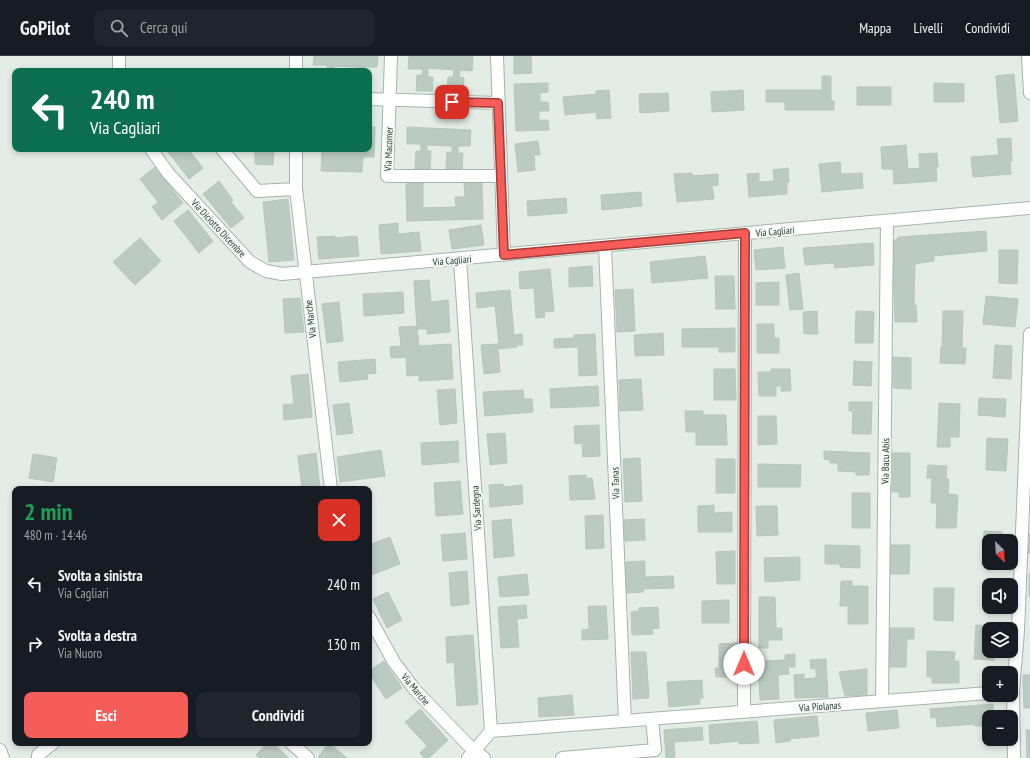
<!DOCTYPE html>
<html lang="it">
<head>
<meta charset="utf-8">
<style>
  :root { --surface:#171b24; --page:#20242c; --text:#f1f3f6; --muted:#9ea1a6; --line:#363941; --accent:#f65c58 }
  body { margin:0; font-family:"PT Sans Narrow",sans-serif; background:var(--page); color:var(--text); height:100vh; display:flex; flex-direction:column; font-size:15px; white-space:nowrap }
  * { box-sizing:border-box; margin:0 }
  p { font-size:13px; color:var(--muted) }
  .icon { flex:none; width:22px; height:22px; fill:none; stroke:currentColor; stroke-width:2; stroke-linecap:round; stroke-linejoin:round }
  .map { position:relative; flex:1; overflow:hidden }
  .sheet { position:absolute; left:12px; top:430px; width:360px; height:260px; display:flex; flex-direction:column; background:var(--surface); border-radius:8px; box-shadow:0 2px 6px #0003 }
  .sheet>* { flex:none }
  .hud { position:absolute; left:12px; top:12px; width:360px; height:84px; border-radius:8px; box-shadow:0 2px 6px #0003; background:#0b6e4f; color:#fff; overflow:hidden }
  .needle { width:26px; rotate:156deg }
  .fabs { position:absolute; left:982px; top:478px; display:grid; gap:8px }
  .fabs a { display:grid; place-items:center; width:36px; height:36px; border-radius:8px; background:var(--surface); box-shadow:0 2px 6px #0003; font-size:20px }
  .pin { position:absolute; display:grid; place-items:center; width:34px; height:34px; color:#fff; margin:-17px; border-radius:8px; box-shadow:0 2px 6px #0006 }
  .me { position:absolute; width:44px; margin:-22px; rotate:0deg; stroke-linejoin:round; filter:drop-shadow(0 0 3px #0008) }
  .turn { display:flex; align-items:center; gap:14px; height:84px; padding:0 12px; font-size:18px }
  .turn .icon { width:52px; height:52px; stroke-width:2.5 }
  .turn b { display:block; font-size:28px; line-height:34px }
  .round { display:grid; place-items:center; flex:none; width:42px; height:42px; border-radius:8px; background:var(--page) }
  .summary { display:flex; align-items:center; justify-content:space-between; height:68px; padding:0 12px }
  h1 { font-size:24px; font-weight:800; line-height:30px; color:#1e9e55 }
  .button { display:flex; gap:8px; margin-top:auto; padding:8px 12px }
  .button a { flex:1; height:46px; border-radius:8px; background:var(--accent); color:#fff; font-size:16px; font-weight:800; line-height:46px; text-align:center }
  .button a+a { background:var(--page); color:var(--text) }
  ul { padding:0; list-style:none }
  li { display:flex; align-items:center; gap:12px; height:60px; padding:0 12px }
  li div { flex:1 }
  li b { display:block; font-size:15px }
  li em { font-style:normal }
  header { display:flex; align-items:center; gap:24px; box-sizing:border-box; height:56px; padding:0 20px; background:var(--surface); border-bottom:1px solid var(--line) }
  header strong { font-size:19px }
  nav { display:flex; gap:22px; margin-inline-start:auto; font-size:14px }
  .search { width:280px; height:36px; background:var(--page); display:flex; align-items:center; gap:10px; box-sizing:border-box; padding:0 14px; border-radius:8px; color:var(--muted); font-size:15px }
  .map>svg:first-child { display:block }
  .building { fill:#bbcbc1; stroke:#b5c7bc }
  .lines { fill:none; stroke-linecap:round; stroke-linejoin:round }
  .minor-casing { stroke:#a5b5ac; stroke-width:14 }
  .minor { stroke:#fff; stroke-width:12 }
  .route-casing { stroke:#a03c39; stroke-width:10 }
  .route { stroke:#f65c58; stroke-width:7 }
  .labels { text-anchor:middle; stroke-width:4; stroke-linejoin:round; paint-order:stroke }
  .street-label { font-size:10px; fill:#223f31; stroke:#f4f9f5 }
</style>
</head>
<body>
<header>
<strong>GoPilot</strong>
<div class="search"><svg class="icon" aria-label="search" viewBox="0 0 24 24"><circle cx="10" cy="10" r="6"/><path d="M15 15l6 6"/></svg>Cerca qui</div>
<nav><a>Mappa</a><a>Livelli</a><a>Condividi</a></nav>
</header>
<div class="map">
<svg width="1030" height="702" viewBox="0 0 1030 702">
  <rect width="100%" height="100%" fill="#e3ede6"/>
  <path class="building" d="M314,0H378L377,11H365V15H358V11L334,10V15H327V9H313Z
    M409,0H473L472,15L460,14L459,21L464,22L463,37H447L448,21H453L454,14L428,12V21H433L432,35H416L417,19H422L423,13H408Z
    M514,0H531L532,17L514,18Z
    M1014,18L1018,65L1000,67L996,20Z
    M822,20H831V45H834V54H785V46H766V34H822Z
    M548,27V36L540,37V46H548L549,55H539V64H548L549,74L516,75L514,28Z
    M934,27L964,28V46H934Z
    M857,31H891V49H857Z
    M609,34L611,62L597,63L596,56L565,59L563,41L596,38V35Z
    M743,34L744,54L712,56L711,36Z
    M668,37L669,55L640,57L639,38Z
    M369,71H375L374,101H363L362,116L321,115L322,93H369Z
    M407,71L471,74L470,90H458V97H463L462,114L446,113L447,96L452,97V90L427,89V95H431L430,113H415L416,95H421V88H407Z
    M1011,82L1012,105H1010L1011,118L973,121L971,101L999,99L997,83Z
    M538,85L540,99H534L535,114L518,116L515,88Z
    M906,89L908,113L920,112L919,98L937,97L938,111H936L937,125L894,128L893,113H882L881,91Z
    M166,93H188L203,112L189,123Z
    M255,93H274L273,109L255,108Z
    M840,106L841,118L862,117L863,132L822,136L819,108Z
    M155,111L183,147L162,164L152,151L158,146L140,123Z
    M788,112L789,126H787V138L749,141L747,118L759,117V126L774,125L773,114Z
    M692,117V120L718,118V129L712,130L714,143L677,146L674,118Z
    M219,125L233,144L231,146L244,162L231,172L203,138Z
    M423,127V152L456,151L455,141H465L464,127H482L483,163L407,165L406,128Z
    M641,136L642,150L602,154L601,139Z
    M566,142L567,157L528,160L527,145Z
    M288,143L294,204L269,206L263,146Z
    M188,154L213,185L199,197L174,165Z
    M398,167V178L419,176L421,195L381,198L379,169Z
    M481,169L484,189L452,193L449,174Z
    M986,175L987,195L934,200V205L915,208L914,249H916L917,266H895L892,187L899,181Z
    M335,180V182L357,180L359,200L319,203L317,181Z
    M140,182L161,205L135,229L113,206Z
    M873,187L874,209L834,212V207L805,209L803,192Z
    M783,191L785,212L756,214L754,194Z
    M999,194H1018L1017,228L999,227Z
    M705,200L708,222L652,227L650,206Z
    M592,210L593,230L569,231V212Z
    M550,213L554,255L544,256L545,261L536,262L534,232L520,233L519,216Z
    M799,217L803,253L790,254L786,219Z
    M715,220H734L735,253H716Z
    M429,224L431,246L448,244L450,276L427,278V273H417L414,225Z
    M779,226V249H756V227Z
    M633,233L635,275L617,276L615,234Z
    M510,234L514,279L522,278L523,289H517V291L498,293L500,316L484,318L481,289L499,288L495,250L477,252L476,237Z
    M403,236L404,257L364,260L363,238Z
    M986,240L1018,243L1015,271L983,268Z
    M300,242L304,276L285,277L283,243Z
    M339,246L343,285L327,287L322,248Z
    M817,255L818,278H804L803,256Z
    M856,255L874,256L873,287H855Z
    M943,255H963L962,292H966L965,308L940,307L941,291H942Z
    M757,268H774V282H779V297H757Z
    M417,270L419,290L451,288L453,323L419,325V319L407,320L406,301L391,302L390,291L401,290L399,271Z
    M735,272V296H719V291H682V273Z
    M663,277L664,299L635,300L634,279Z
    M595,278L597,319L579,320L578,291L554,292V283L574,282V279Z
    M995,289L1012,290L1011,323L993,322Z
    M893,301L911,302V333L893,332Z
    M375,303L376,317L367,318L368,323L340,326L338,306Z
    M854,305L872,306L871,330L853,329Z
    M714,313H735L736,344H714Z
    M771,313H790L791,335H781V330H776V340H759L758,316H771Z
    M308,318L312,361L284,364L283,349L294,348L291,320Z
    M641,323L643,354L620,355L619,324Z
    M598,330L599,350L551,352L550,333Z
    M455,333L457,367L440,369L437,334Z
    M523,334L524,343H532L533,356L485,360L483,336Z
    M979,342L1006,343L1005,361L978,359Z
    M849,346H872L871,378H852L853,355H849Z
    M349,347L353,377L337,379L333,349Z
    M939,347L960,348L959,381H950V391H937Z
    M685,355H703V359H726L727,389H696V376H686Z
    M758,360H776L777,388L758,389Z
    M599,369L600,400L583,401L582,387L575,388L574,370Z
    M505,377L507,407L490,409L487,378Z
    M987,382L1008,383L1006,415L986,414Z
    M458,385L459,406L422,409L421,387Z
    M381,394L385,420L340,426L337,401Z
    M824,395L870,397L869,419H856V416L838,415V407H830V404L824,403Z
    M316,397L320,432L302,433L298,400Z
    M892,397H910V441H899V436H892Z
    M33,398L57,402L53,426L29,422Z
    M640,402L642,445L625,446L623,403Z
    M716,403H735V437H716Z
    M758,408L801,409L800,431H758Z
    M928,409L947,410L946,423H949L948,438L958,439L956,472H936L937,447H931L932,422H927Z
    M586,419V422H592L595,443L570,444L569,420Z
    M460,425L463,458L436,460L434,427Z
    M503,428V431L522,429L523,448L490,451L489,429Z
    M852,437H870V472H852Z
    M714,449V457L732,456V476H698V450Z
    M756,450H777L778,479L757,480Z
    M603,459L604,492L586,493L585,460Z
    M511,463L514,500L494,502L492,465Z
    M644,463L645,484L625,485L624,464Z
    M984,475L1002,476V485H989V507H1000V509L982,508Z
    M465,477L467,503L443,505L441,479Z
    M1030,477V497H1028Z
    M390,481L400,508L369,520V489Z
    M825,489L860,490V512L840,511V508H825Z
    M889,489H910L909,518H888Z
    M735,495V528H717L716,496Z
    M800,501V524L765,526L764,502Z
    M645,505V521L673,520L674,532L643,533V536L627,537L625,506Z
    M467,515L469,548L451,550L449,517Z
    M527,518L529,539L500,541L498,521Z
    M1029,518H1030V540H1029Z
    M841,525H852V530H868V568H848V550H840Z
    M934,532H954L953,565L934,564Z
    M388,536L402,564L387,572L373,543Z
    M759,541H775L776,572H782V584H768V592H759Z
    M729,544V567H702V545Z
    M526,549L527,562L517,563L519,591L501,592L498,551Z
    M588,550H606L608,583L582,584V574L589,573Z
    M658,551L659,572L652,573L653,578L632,579L631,556L639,555V552Z
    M976,569L996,570V573H989V595H995L994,604L974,603Z
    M889,572H914V583H907L906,611H889Z
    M473,579L478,648L457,650L454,606L447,607L446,581Z
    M738,587V621H716L715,612H719V588Z
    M927,595L955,596L954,605H959V627H932V621H927Z
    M631,596H646L649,642L633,643Z
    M795,598V611H788L789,618L778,619L779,643L760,644L758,605L785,604V599Z
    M826,603L828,641L795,642L794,619L804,618V623L816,622V612L811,613L810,604Z
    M384,605L402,632L386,643L369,617V615Z
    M867,613V639L845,640L839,616Z
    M1023,619H1030V652H1024Z
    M702,624L703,642H699L700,648L669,651L667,626Z
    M572,639L574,659L539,661L538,642Z
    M993,648L994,661H989V674H984L983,670H975V668L937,671L936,661L931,662L930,653Z
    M420,653L448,684L429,702H424L420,697L427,690L405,666Z
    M897,654L899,672L868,675L866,657Z
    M817,660L819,680L790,683V685L776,687L774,664Z
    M757,665L759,687L739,688V685L710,688L709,669Z
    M702,671L703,684L674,686L675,702H666L664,674Z
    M1026,674H1030V702H1027Z
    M267,687H273L289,702H259L256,699Z
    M329,687L347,702H320L318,701Z"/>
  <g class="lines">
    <defs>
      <path id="minor" d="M119,0V15
        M391,0L387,120H501
        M497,0L504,199
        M1028,0L1030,37
        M296,15V0
        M369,43L498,47
        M151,93L168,117L250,206L266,215L282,218L1030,152
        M222,93L257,135L296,133
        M296,93V133L331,433
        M605,190L625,665
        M460,203L491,675L468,702
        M369,561L394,606L415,634L474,695L484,702
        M882,645L887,165
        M744,655L745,177
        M491,675L989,637
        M291,687L308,702
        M0,694L3,702
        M38,702V699L53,687
        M562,702L655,694L652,663
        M1014,702L1013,635L1018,575L1030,278"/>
    </defs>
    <use href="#minor" class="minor-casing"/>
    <use href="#minor" class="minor"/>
  </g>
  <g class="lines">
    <defs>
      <path id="route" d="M452,46L498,47L504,199L745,177L744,608"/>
    </defs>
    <use href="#route" class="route-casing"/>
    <use href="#route" class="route"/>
  </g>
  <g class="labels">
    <g class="street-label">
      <text transform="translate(388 93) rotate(-88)" y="4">Via Macomer</text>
      <text transform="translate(219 172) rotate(47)" y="4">Via Diciotto Dicembre</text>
      <text transform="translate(775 175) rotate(-5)" y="4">Via Cagliari</text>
      <text transform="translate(452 204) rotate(-5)" y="4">Via Cagliari</text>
      <text transform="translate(310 263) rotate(-97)" y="4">Via Marche</text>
      <text transform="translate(885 405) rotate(-89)" y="4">Via Bacu Abis</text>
      <text transform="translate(615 427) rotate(-92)" y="4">Via Tanas</text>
      <text transform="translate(476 452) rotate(-94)" y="4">Via Sardegna</text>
      <text transform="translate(416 633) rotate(50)" y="4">Via Marche</text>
      <text transform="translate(820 650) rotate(-4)" y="4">Via Piolanas</text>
    </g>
  </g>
</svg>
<div class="fabs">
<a><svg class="needle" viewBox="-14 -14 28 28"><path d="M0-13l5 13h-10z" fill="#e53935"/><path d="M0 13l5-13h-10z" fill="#9ea1a6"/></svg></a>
<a><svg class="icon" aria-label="sound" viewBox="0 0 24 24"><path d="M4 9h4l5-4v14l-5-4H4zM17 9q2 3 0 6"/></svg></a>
<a><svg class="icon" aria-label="layers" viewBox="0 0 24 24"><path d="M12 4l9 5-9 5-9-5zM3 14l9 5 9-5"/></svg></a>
<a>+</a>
<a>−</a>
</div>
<div class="pin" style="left:452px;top:46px;background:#d93025"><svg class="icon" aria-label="arrive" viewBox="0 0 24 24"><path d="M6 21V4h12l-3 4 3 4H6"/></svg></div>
<svg class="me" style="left:744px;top:608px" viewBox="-20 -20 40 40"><circle r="19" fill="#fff"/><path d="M0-13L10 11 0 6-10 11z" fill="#f65c58"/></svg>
<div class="hud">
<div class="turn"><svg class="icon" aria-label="left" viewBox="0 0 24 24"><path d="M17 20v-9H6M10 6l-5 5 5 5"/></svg><div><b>240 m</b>Via Cagliari</div></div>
</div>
<section class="sheet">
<div class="summary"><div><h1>2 min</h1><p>480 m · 14:46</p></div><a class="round" style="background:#d93025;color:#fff"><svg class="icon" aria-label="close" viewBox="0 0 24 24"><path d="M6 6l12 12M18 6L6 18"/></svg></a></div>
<ul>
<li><svg class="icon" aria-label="left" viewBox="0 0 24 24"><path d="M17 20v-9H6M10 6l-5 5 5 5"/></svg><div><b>Svolta a sinistra</b><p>Via Cagliari</p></div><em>240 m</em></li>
<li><svg class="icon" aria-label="right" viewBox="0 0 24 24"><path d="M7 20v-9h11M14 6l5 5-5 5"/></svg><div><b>Svolta a destra</b><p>Via Nuoro</p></div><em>130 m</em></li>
</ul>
<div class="button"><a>Esci</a><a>Condividi</a></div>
</section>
</div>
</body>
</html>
